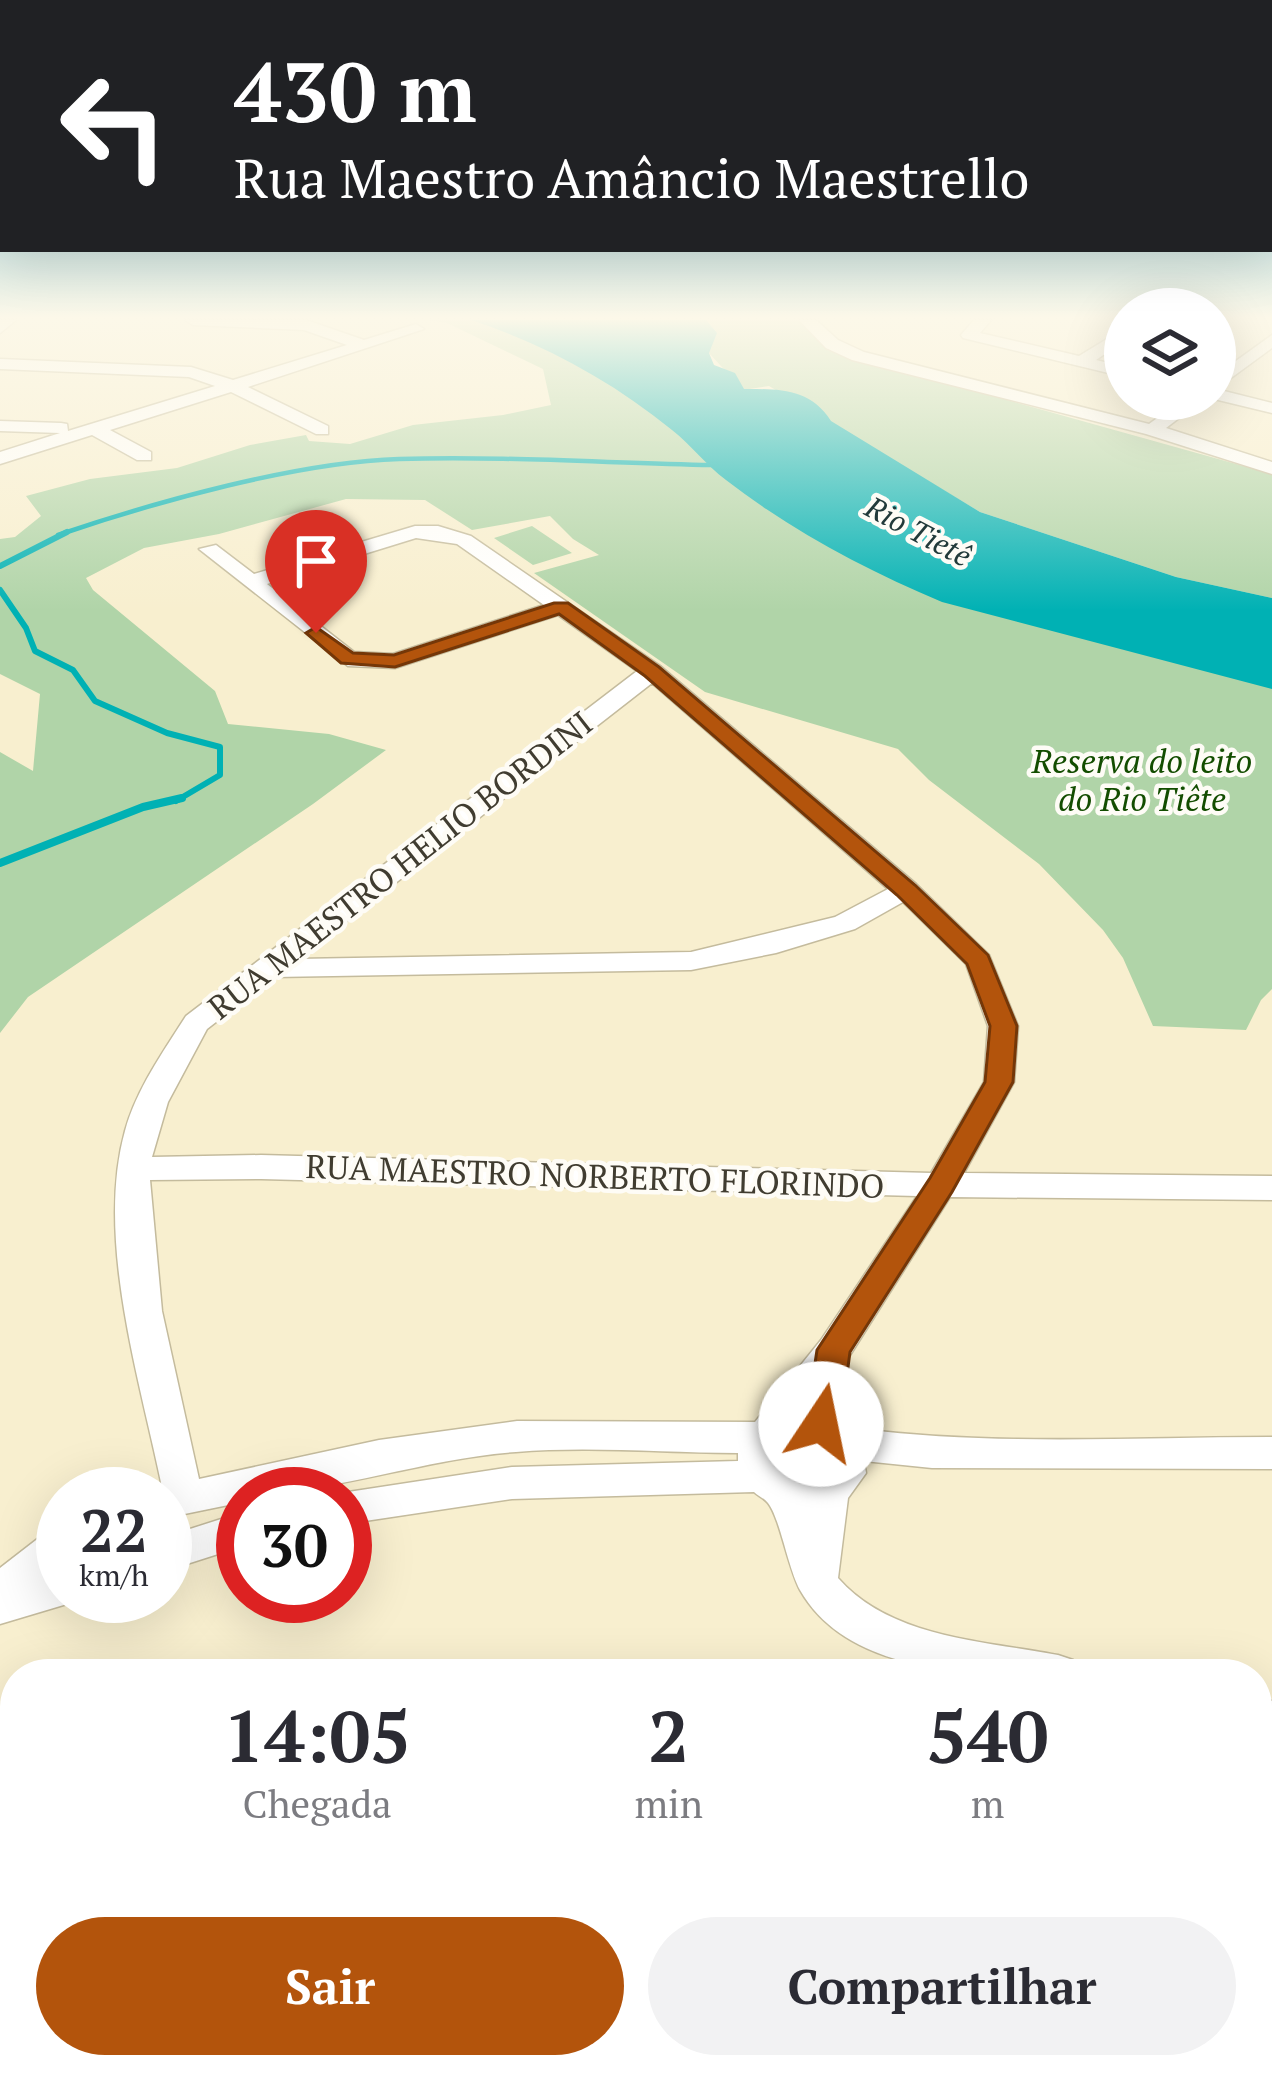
<!DOCTYPE html>
<html lang="pt">
<head>
<meta charset="utf-8">
<style>
  :root { --surface:#fff; --page:#f2f2f3; --text:#2b2b33; --muted:#7c7c81; --accent:#b3540c }
  body { margin:0; font-family:"PT Serif",serif; background:var(--page); color:var(--text); height:100vh; display:flex; flex-direction:column; font-size:45px; white-space:nowrap }
  * { box-sizing:border-box; margin:0 }
  p { font-size:39px; color:var(--muted) }
  .icon { flex:none; width:66px; height:66px; fill:none; stroke:currentColor; stroke-width:2; stroke-linecap:round; stroke-linejoin:round }
  .map { position:relative; flex:1; overflow:hidden }
  .details { position:absolute; left:0px; top:1659px; width:1272px; height:420px; display:flex; flex-direction:column; background:var(--surface); border-radius:48px 48px 0 0; box-shadow:0 12px 48px #0002 }
  .details>* { flex:none }
  .guide { position:absolute; left:0px; top:0px; width:1272px; height:252px; box-shadow:0 12px 48px #0002; background:#202124; color:#fff; overflow:hidden }
  .controls { position:absolute; left:1104px; top:288px; display:grid; gap:24px }
  .controls a { display:grid; place-items:center; width:132px; height:132px; border-radius:50%; background:var(--surface); box-shadow:0 12px 48px #0002; font-size:60px }
  .speed { position:absolute; left:36px; top:1467px; display:flex; gap:24px; font-size:60px; font-weight:700; text-align:center }
  .speed>* { display:grid; place-content:center; width:156px; height:156px; border-radius:50%; background:var(--surface); box-shadow:0 12px 48px #0002; line-height:1 }
  .speed small { font-size:30px; font-weight:400 }
  .speed .limit { border:18px solid #d22; background:#fff; color:#111 }
  .pin { position:absolute; display:grid; place-items:center; width:102px; height:102px; color:#fff; margin:-123px -51px; border-radius:50% 50% 50% 0; rotate:-45deg; box-shadow:0 0 12px #0007 }
  .pin .icon { rotate:45deg }
  .me { position:absolute; width:132px; margin:-66px; rotate:11deg; stroke-linejoin:round; filter:drop-shadow(0 0 9px #0008) }
  .turn { display:flex; align-items:center; gap:42px; height:252px; padding:0 36px; font-size:54px }
  .turn .icon { width:156px; height:156px; stroke-width:2.5 }
  .turn b { display:block; font-size:84px; line-height:102px }
  .eta { display:flex; justify-content:space-evenly; align-items:center; height:204px; text-align:center }
  .eta b { font-size:72px; font-weight:800; line-height:84px }
  .cta { display:flex; gap:24px; margin-top:auto; padding:24px 36px }
  .cta a { flex:1; height:138px; border-radius:72px; background:var(--accent); color:#fff; font-size:48px; font-weight:800; line-height:138px; text-align:center }
  .cta a+a { background:var(--page); color:var(--text) }
  .map>svg:first-child { display:block }
  .green { fill:#b0d4a8 }
  .water { fill:#00b1b4 }
  .lines { fill:none; stroke-linecap:round; stroke-linejoin:round }
  .stream-far2 { stroke:#00b1b4; stroke-width:4.5 }
  .stream-far1 { stroke:#00b1b4; stroke-width:6 }
  .stream { stroke:#00b1b4; stroke-width:8 }
  .minor-casing { stroke:#c4bb9d; stroke-width:3 }
  .minor { fill:#fff; fill-rule:evenodd }
  .route { fill:#b3540c; stroke:#743708; stroke-width:3 }
  .labels { text-anchor:middle; stroke-width:9; stroke-linejoin:round; paint-order:stroke }
  .far-water-label { font-size:30px; font-style:italic; fill:#223a3a; stroke:#fefcf6 }
  .park-label { font-size:33px; font-style:italic; fill:#134d00; stroke:#fefcf6 }
  .street-label { font-size:33px; fill:#403c30; stroke:#fefcf6 }
</style>
</head>
<body>
<div class="map">
<svg width="1272" height="2079" viewBox="0 0 1272 2079">
  <rect width="100%" height="100%" fill="#f8efcf"/>
  <path class="green" d="M429,320H515L1272,671V989L1261,1000L1246,1030L1153,1026L1123,958L1103,930L1039,864L929,780L898,749L705,692L534,573L599,555L573,539L550,516L472,530L425,500L346,499L219,534L144,548L86,578L93,590L215,691L228,724L329,734L386,750L313,804L28,997L0,1033V752L33,771L40,694L0,674V539L15,537L41,516L26,496L90,479L177,468L250,445L306,435L309,441L350,444L413,425L503,415L551,405L543,369L447,323Z
    M706,320H819L846,349L911,373L1272,474V598L1176,577L980,512L769,386L743,390L709,353Z
    M532,526L572,553L533,565L494,538Z
    M1272,1840V2079H1163L1148,2064H1257V1852Z"/>
  <path class="water" d="M471,320H706L717,333L709,353L714,365L735,373L744,389C778,389 810,388 831,421L980,512L1176,577L1272,598V689L942,602C866,570 792,531 726,480C706,465 691,445 672,430C612,381 544,344 471,320Z"/>
  <g class="lines">
    <path class="stream-far2" d="M58,535C155,502 298,462 399,459C503,456 608,463 712,465"/>
    <path class="stream-far1" d="M0,566L67,532
      M0,590L26,628L35,651L73,670L95,701L167,733L220,747V775L176,801"/>
    <path class="stream" d="M0,863L143,807L182,798"/>
    <defs>
      <path id="minor" d="M0,320H16L0,333Z
        M185,320H306L364,340L416,324L424,329L248,387L328,426V434H316L231,392L110,430L151,452V460H137L92,435L0,464V452L60,433L0,431V421L61,423L67,424L68,431L215,386L189,377L0,369V359L191,367L233,380L347,345L304,330L193,325Z
        M799,320H816L838,340L864,352L1149,424L1184,399H1204L1166,428L1272,462V474L1146,434L852,360L826,348Z
        M974,320H991L980,333L1079,356L1125,328V340L1096,360L1125,367V377L963,338L961,335Z
        M1272,335V348L1216,389L1272,403V413L1214,399L1215,376Z
        M415,526H438L471,536L660,666L916,884L989,955L1018,1026L1014,1082L964,1173L1272,1176V1200L950,1197L847,1360L811,1407C831,1410 842,1427 861,1429C996,1446 1136,1437 1272,1437V1469L932,1468L864,1461L866,1473L848,1498L838,1578C890,1638 985,1641 1058,1655L1073,1660L1079,1674C990,1674 852,1681 800,1590C788,1568 780,1518 768,1503C764,1498 758,1496 754,1492L512,1499L345,1524V1494H335L512,1467L738,1461V1453C665,1453 589,1446 516,1452C425,1458 333,1494 243,1494V1502L165,1518V1494H151L162,1487C140,1380 95,1238 125,1131C136,1090 163,1052 186,1016L637,671L558,615L395,668L348,666L199,549L216,545L254,574ZM416,538L457,544L544,605L393,654L354,652L267,584ZM652,683L888,889L835,917L691,952L298,959ZM903,902L966,964L988,1026L984,1082L931,1173L261,1155L152,1157L168,1102L207,1029L274,977L691,970L776,953L855,929ZM261,1179L917,1196L821,1340L755,1422L517,1421L379,1440L199,1479L162,1311L150,1180ZM796,1436L811,1438L825,1450L827,1468L814,1477H792L778,1466L777,1447Z
        M243,1512V1546L165,1571V1537Z
        M63,1525V1565L54,1572L63,1570V1596H80L77,1601L0,1624V1568L49,1530Z
        M1257,1697L1272,1701V1741L1257,1737Z
        M0,1936L15,1942V2003L0,1997Z
        M55,2064H110L116,2079H61Z
        M544,2064H614L608,2079H538Z
        M698,2064H757L763,2079H704Z"/>
    </defs>
    <use href="#minor" class="minor-casing"/>
    <use href="#minor" class="minor"/>
  </g>
  <linearGradient id="sky" x2="0" y2="1"><stop stop-color="#4bb3d3"/><stop offset="0.52" stop-color="#fcf8e9"/><stop offset="1" stop-color="#fcf8e9" stop-opacity="0"/></linearGradient>
  <rect width="1272" height="611" fill="url(#sky)"/>
  <path class="route" d="M554,603H568L659,667L915,885L988,955L1017,1026L1013,1082L952,1192L850,1352L844,1397L851,1432L846,1442L834,1446L809,1434L804,1424L813,1413L810,1397L817,1350L930,1178L985,1082L990,1026L967,964L897,895L645,676L559,614L395,667L341,663L306,633L316,627L353,653L394,655Z"/>
  <g class="labels">
    <g class="far-water-label">
      <text transform="translate(918 532) rotate(28)" y="10">Rio Tietê</text>
    </g>
    <g class="park-label">
      <text x="1142" y="773">Reserva do leito<tspan x="1142" dy="38">do Rio Tiête</tspan></text>
    </g>
    <g class="street-label">
      <text transform="translate(400 865) rotate(-38)" y="12">RUA MAESTRO HELIO BORDINI</text>
      <text transform="translate(595 1176) rotate(2)" y="12">RUA MAESTRO NORBERTO FLORINDO</text>
    </g>
  </g>
</svg>
<div class="controls">
<a><svg class="icon" aria-label="layers" viewBox="0 0 24 24"><path d="M12 4l9 5-9 5-9-5zM3 14l9 5 9-5"/></svg></a>
</div>
<div class="speed"><div>22<small>km/h</small></div><div class="limit">30</div></div>
<div class="pin" style="left:316px;top:633px;background:#d93025"><svg class="icon" aria-label="arrive" viewBox="0 0 24 24"><path d="M6 21V4h12l-3 4 3 4H6"/></svg></div>
<svg class="me" style="left:821px;top:1424px" viewBox="-20 -20 40 40"><circle r="19" fill="#fff"/><path d="M0-13L10 11 0 6-10 11z" fill="#b3540c"/></svg>
<div class="guide">
<div class="turn"><svg class="icon" aria-label="left" viewBox="0 0 24 24"><path d="M17 20v-9H6M10 6l-5 5 5 5"/></svg><div><b>430 m</b>Rua Maestro Amâncio Maestrello</div></div>
</div>
<section class="details">
<div class="eta">
<div><b>14:05</b><p>Chegada</p></div>
<div><b>2</b><p>min</p></div>
<div><b>540</b><p>m</p></div>
</div>
<div class="cta"><a>Sair</a><a>Compartilhar</a></div>
</section>
</div>
</body>
</html>
